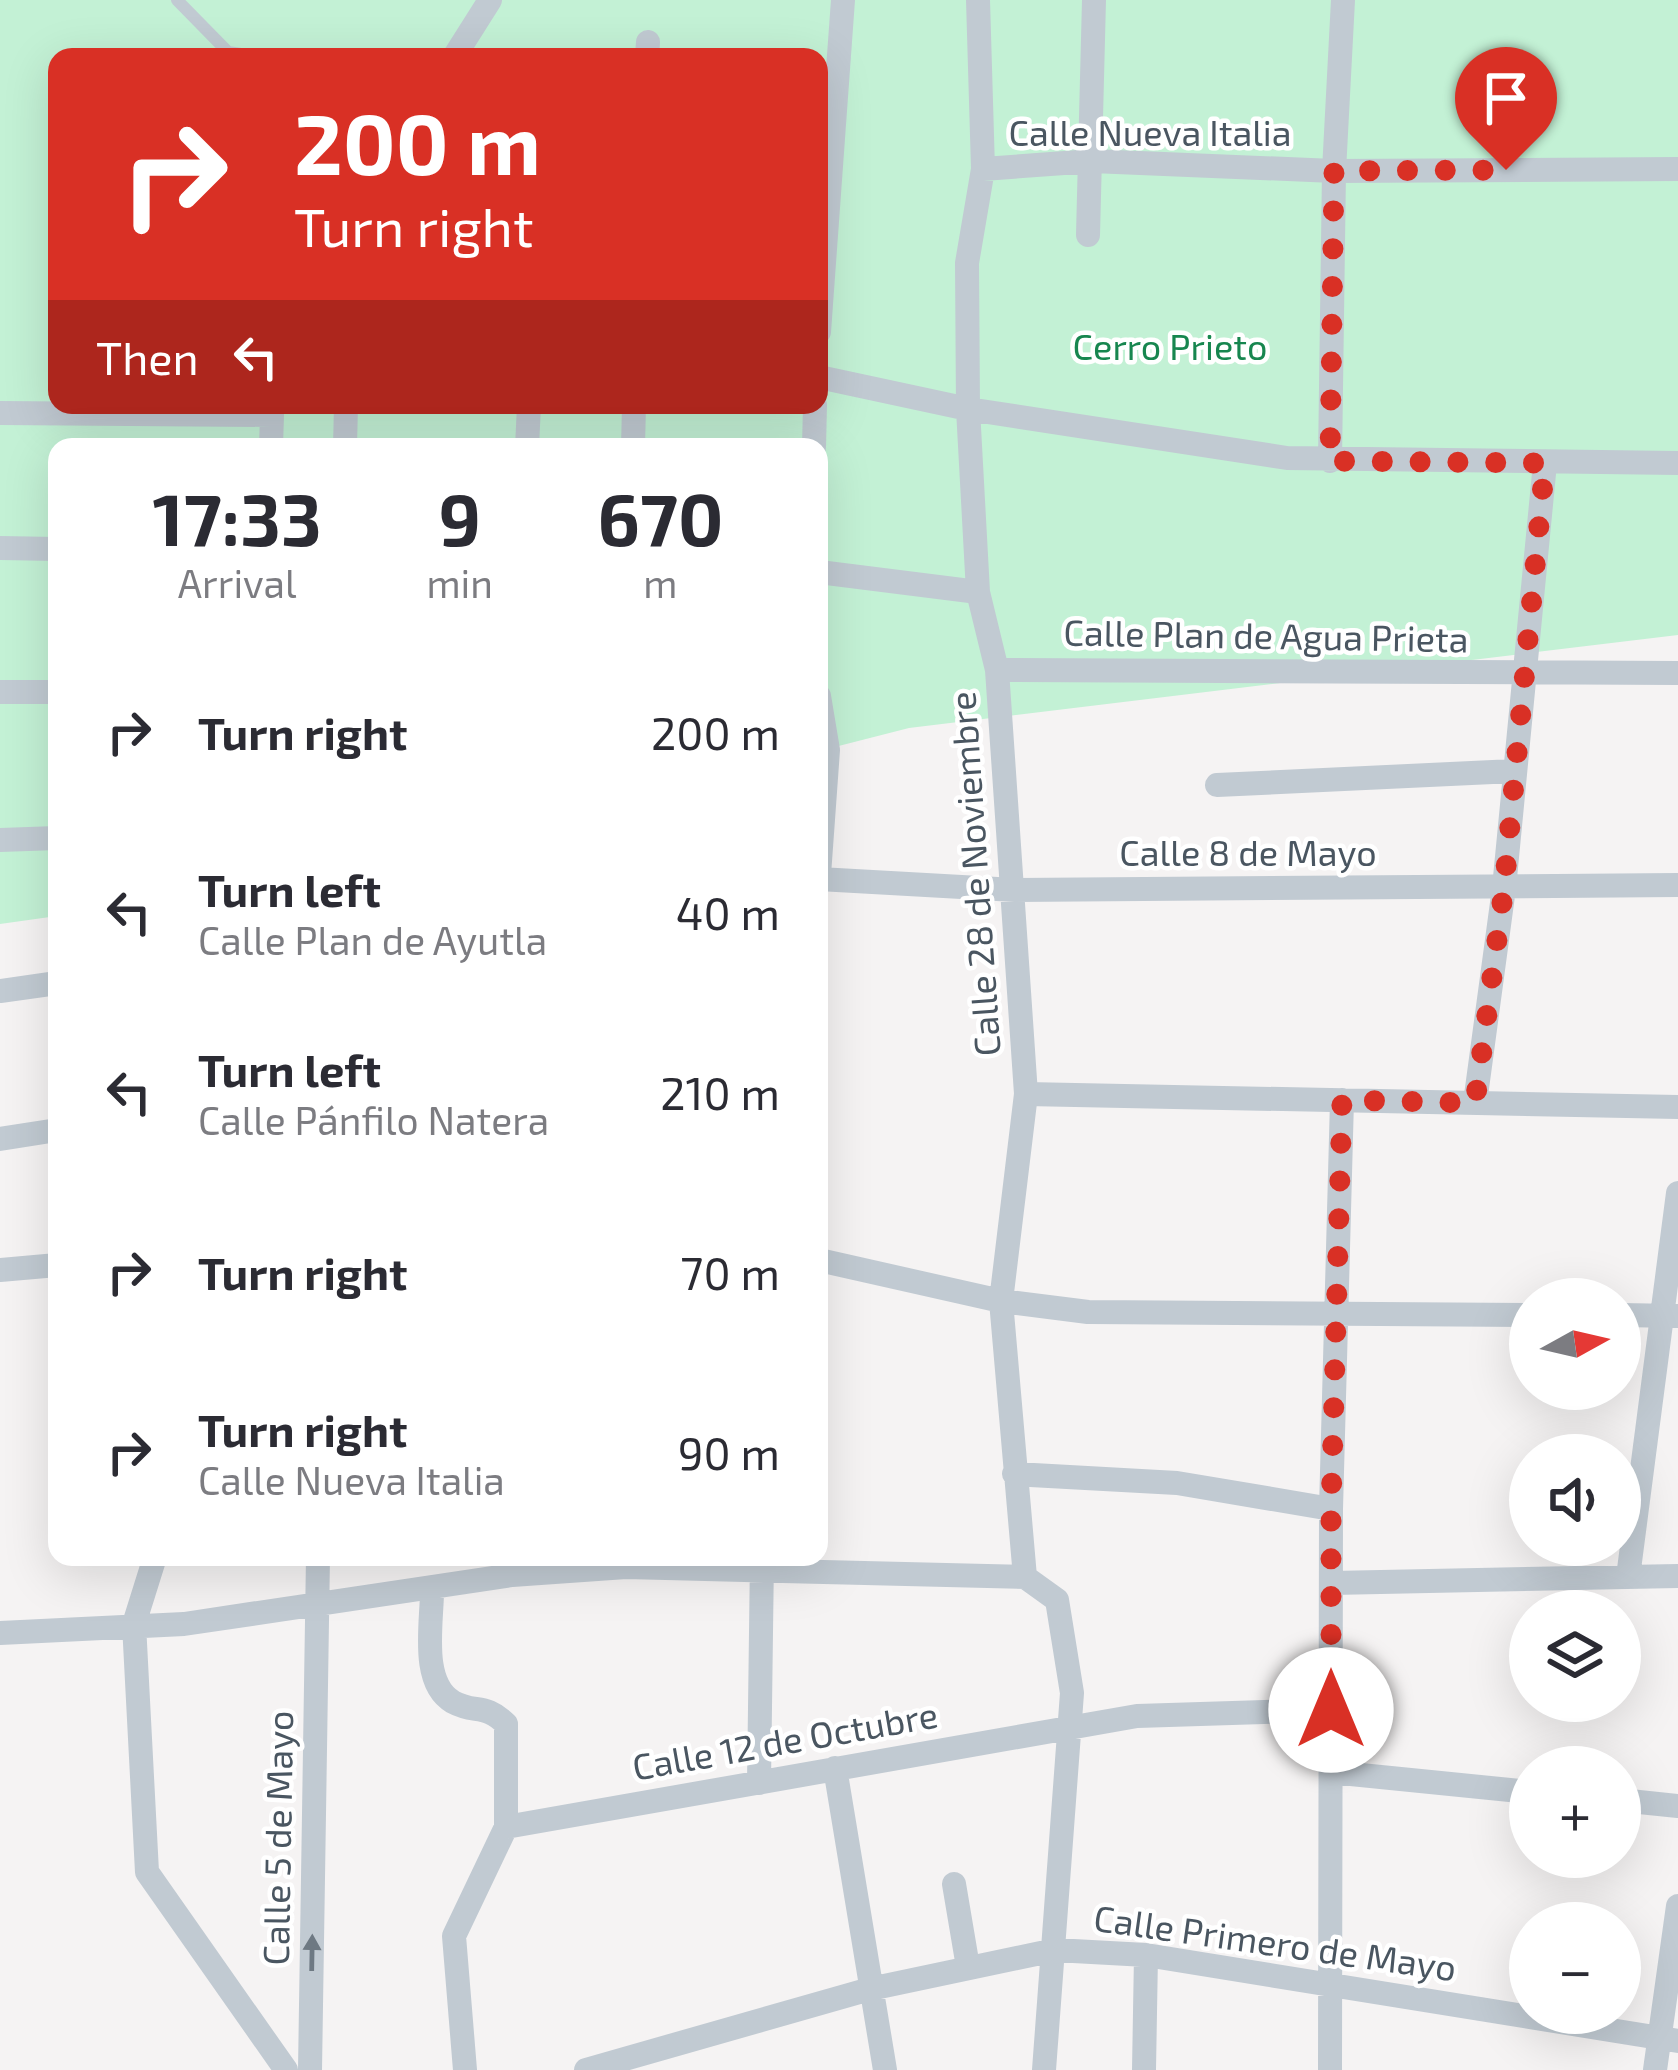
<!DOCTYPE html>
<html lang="en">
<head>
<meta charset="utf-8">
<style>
  :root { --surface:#fff; --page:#f7f7f7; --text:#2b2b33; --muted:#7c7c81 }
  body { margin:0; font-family:"Exo 2",sans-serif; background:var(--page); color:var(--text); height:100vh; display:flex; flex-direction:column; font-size:45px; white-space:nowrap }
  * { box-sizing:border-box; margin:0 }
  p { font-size:39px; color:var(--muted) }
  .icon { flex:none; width:66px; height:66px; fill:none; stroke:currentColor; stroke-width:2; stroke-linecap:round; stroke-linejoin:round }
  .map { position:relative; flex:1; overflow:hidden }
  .panel { position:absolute; left:48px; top:438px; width:780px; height:1128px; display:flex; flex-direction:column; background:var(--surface); border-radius:24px; box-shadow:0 12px 48px #0002 }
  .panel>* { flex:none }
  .guide { position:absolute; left:48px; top:48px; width:780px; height:366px; border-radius:24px; box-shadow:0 12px 48px #0002; background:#d93025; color:#fff; overflow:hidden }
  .needle { width:78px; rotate:82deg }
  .controls { position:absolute; left:1509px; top:1278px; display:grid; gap:24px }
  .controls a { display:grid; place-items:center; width:132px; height:132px; border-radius:50%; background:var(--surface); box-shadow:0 12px 48px #0002; font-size:60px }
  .pin { position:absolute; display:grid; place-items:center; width:102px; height:102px; color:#fff; margin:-123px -51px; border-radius:50% 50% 50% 0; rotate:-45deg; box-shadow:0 0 12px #0007 }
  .pin .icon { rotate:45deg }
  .me { position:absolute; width:132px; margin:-66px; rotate:0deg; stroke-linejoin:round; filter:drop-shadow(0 0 9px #0008) }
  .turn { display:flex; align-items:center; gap:42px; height:252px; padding:0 48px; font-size:54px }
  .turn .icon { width:156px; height:156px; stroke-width:2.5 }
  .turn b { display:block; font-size:84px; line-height:102px }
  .then { display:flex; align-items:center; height:114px; padding:0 48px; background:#0003; gap:24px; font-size:45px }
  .eta { display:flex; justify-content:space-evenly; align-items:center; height:204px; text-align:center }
  .eta b { font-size:72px; font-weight:700; line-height:84px }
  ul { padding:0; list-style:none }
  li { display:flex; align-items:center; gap:36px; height:180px; padding:0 48px }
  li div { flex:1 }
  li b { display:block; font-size:45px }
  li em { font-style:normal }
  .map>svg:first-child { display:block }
  .green { fill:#c3f1d5; fill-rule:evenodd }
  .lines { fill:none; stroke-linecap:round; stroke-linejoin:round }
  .service { stroke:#c1cad2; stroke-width:12 }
  .minor { stroke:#c1cad2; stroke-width:24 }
  .oneway { fill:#6e7983 }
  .route { stroke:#d93025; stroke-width:21; stroke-dasharray:0 37.8 }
  .labels { text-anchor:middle; stroke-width:9; stroke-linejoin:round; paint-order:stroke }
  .street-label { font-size:36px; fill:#4a5661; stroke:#fff }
  .park-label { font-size:36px; fill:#17864f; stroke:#fff }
</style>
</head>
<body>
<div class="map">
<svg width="1678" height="2070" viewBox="0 0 1678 2070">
  <rect width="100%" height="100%" fill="#f5f3f3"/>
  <path class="green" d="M0,0H1678V635L909,728L819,751V447H57V916L0,924ZM57,57H819V405H57Z"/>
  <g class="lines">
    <path class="service" d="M177,0L228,52L261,57"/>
    <path class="minor" d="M978,0L983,169L967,263L968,409L978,592L997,670L1026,1094L1001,1301L1025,1577L1057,1600L1072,1693L1044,2070
      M454,57L490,0
      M647,57L648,42
      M983,169L1092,161L1334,171L1678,169
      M1088,235L1094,0
      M819,332L843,0
      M819,377L968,409L1287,458L1678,463
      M0,413L272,415L271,447
      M345,447L346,405
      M527,447L529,405
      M633,447L634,405
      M814,447L815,405
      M1330,461L1334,171L1343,0
      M0,548L57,549
      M819,572L978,592
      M997,670L1678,673
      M0,692H57
      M819,696L828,750L819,875
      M1217,785L1514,771
      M0,840L57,838
      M819,879L1015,890L1678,885
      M0,991L57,983
      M1026,1094L1678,1107
      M1475,1103L1504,888L1545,463
      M0,1139L57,1130
      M819,1260L1001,1301L1088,1312L1530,1315
      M0,1270L57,1265
      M1620,1315L1678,1316
      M1014,1474L1177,1483L1331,1509
      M155,1557L134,1624L147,1872L286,2070
      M1628,1577L1678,1193
      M1332,1583L1678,1576
      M432,1591C432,1623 420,1683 453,1702C475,1714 485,1703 506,1724V1827L454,1936L465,2070
      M0,1633L184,1624L512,1575L626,1567L1025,1577
      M835,1768L885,2070
      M1331,1772L1530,1792
      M759,1783L762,1557
      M1620,1800L1678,1806
      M506,1827L1137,1716L1332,1710
      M954,1884L968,1967
      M310,2070L318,1557
      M586,2070L870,1989L1055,1950L1146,1955L1678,2041
      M1144,2070L1146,1955
      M1330,2070L1331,1509L1342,1100
      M1655,2070L1678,1906"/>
  </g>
  <defs><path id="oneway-solid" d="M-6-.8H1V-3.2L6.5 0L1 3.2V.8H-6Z" transform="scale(3)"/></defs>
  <use class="oneway" href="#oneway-solid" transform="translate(312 1953) rotate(-89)"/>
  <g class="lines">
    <path class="route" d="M1331,1710V1509L1342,1100L1475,1103L1504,888L1545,463L1330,461L1334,171L1506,170"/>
  </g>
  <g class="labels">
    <g class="street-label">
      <text x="1150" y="146">Calle Nueva Italia</text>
      <text transform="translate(1266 636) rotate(1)" y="13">Calle Plan de Agua Prieta</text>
      <text x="1248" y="866">Calle 8 de Mayo</text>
      <text transform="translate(975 874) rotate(-94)" y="13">Calle 28 de Noviembre</text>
      <text transform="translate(785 1741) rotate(-10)" y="13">Calle 12 de Octubre</text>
      <text transform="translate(278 1838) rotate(-89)" y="13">Calle 5 de Mayo</text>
      <text transform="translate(1275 1943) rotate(8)" y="13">Calle Primero de Mayo</text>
    </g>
    <g class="park-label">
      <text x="1170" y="360">Cerro Prieto</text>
    </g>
  </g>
</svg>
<div class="controls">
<a><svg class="needle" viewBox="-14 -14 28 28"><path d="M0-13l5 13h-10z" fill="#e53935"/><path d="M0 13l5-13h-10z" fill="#7c7c81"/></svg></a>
<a><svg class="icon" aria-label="sound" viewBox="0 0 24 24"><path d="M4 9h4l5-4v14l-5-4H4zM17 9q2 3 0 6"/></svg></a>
<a><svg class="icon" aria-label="layers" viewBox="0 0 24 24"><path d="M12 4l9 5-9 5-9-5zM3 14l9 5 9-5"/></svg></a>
<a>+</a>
<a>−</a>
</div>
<div class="pin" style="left:1506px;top:170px;background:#d93025"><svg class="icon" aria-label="arrive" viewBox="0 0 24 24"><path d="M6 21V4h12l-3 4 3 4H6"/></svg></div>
<svg class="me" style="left:1331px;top:1710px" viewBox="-20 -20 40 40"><circle r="19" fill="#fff"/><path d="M0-13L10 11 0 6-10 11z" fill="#d93025"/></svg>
<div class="guide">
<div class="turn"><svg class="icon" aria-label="right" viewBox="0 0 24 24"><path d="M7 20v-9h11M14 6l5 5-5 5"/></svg><div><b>200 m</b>Turn right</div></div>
<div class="then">Then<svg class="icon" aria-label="left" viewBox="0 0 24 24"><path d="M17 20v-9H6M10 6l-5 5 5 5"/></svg></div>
</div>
<section class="panel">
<div class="eta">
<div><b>17:33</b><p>Arrival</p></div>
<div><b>9</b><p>min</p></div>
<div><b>670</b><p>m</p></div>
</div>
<ul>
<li><svg class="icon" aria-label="right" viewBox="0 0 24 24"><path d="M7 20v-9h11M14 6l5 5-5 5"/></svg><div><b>Turn right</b></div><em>200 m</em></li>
<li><svg class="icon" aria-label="left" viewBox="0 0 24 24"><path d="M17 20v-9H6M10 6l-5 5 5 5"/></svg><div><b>Turn left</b><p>Calle Plan de Ayutla</p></div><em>40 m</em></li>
<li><svg class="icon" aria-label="left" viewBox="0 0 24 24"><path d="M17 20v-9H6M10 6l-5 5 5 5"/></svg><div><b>Turn left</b><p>Calle Pánfilo Natera</p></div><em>210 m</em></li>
<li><svg class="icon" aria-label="right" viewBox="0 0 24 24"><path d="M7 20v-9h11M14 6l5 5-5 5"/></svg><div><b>Turn right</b></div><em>70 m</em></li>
<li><svg class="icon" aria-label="right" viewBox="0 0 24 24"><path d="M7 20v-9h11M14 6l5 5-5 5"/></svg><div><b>Turn right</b><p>Calle Nueva Italia</p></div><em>90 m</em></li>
</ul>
</section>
</div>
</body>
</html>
